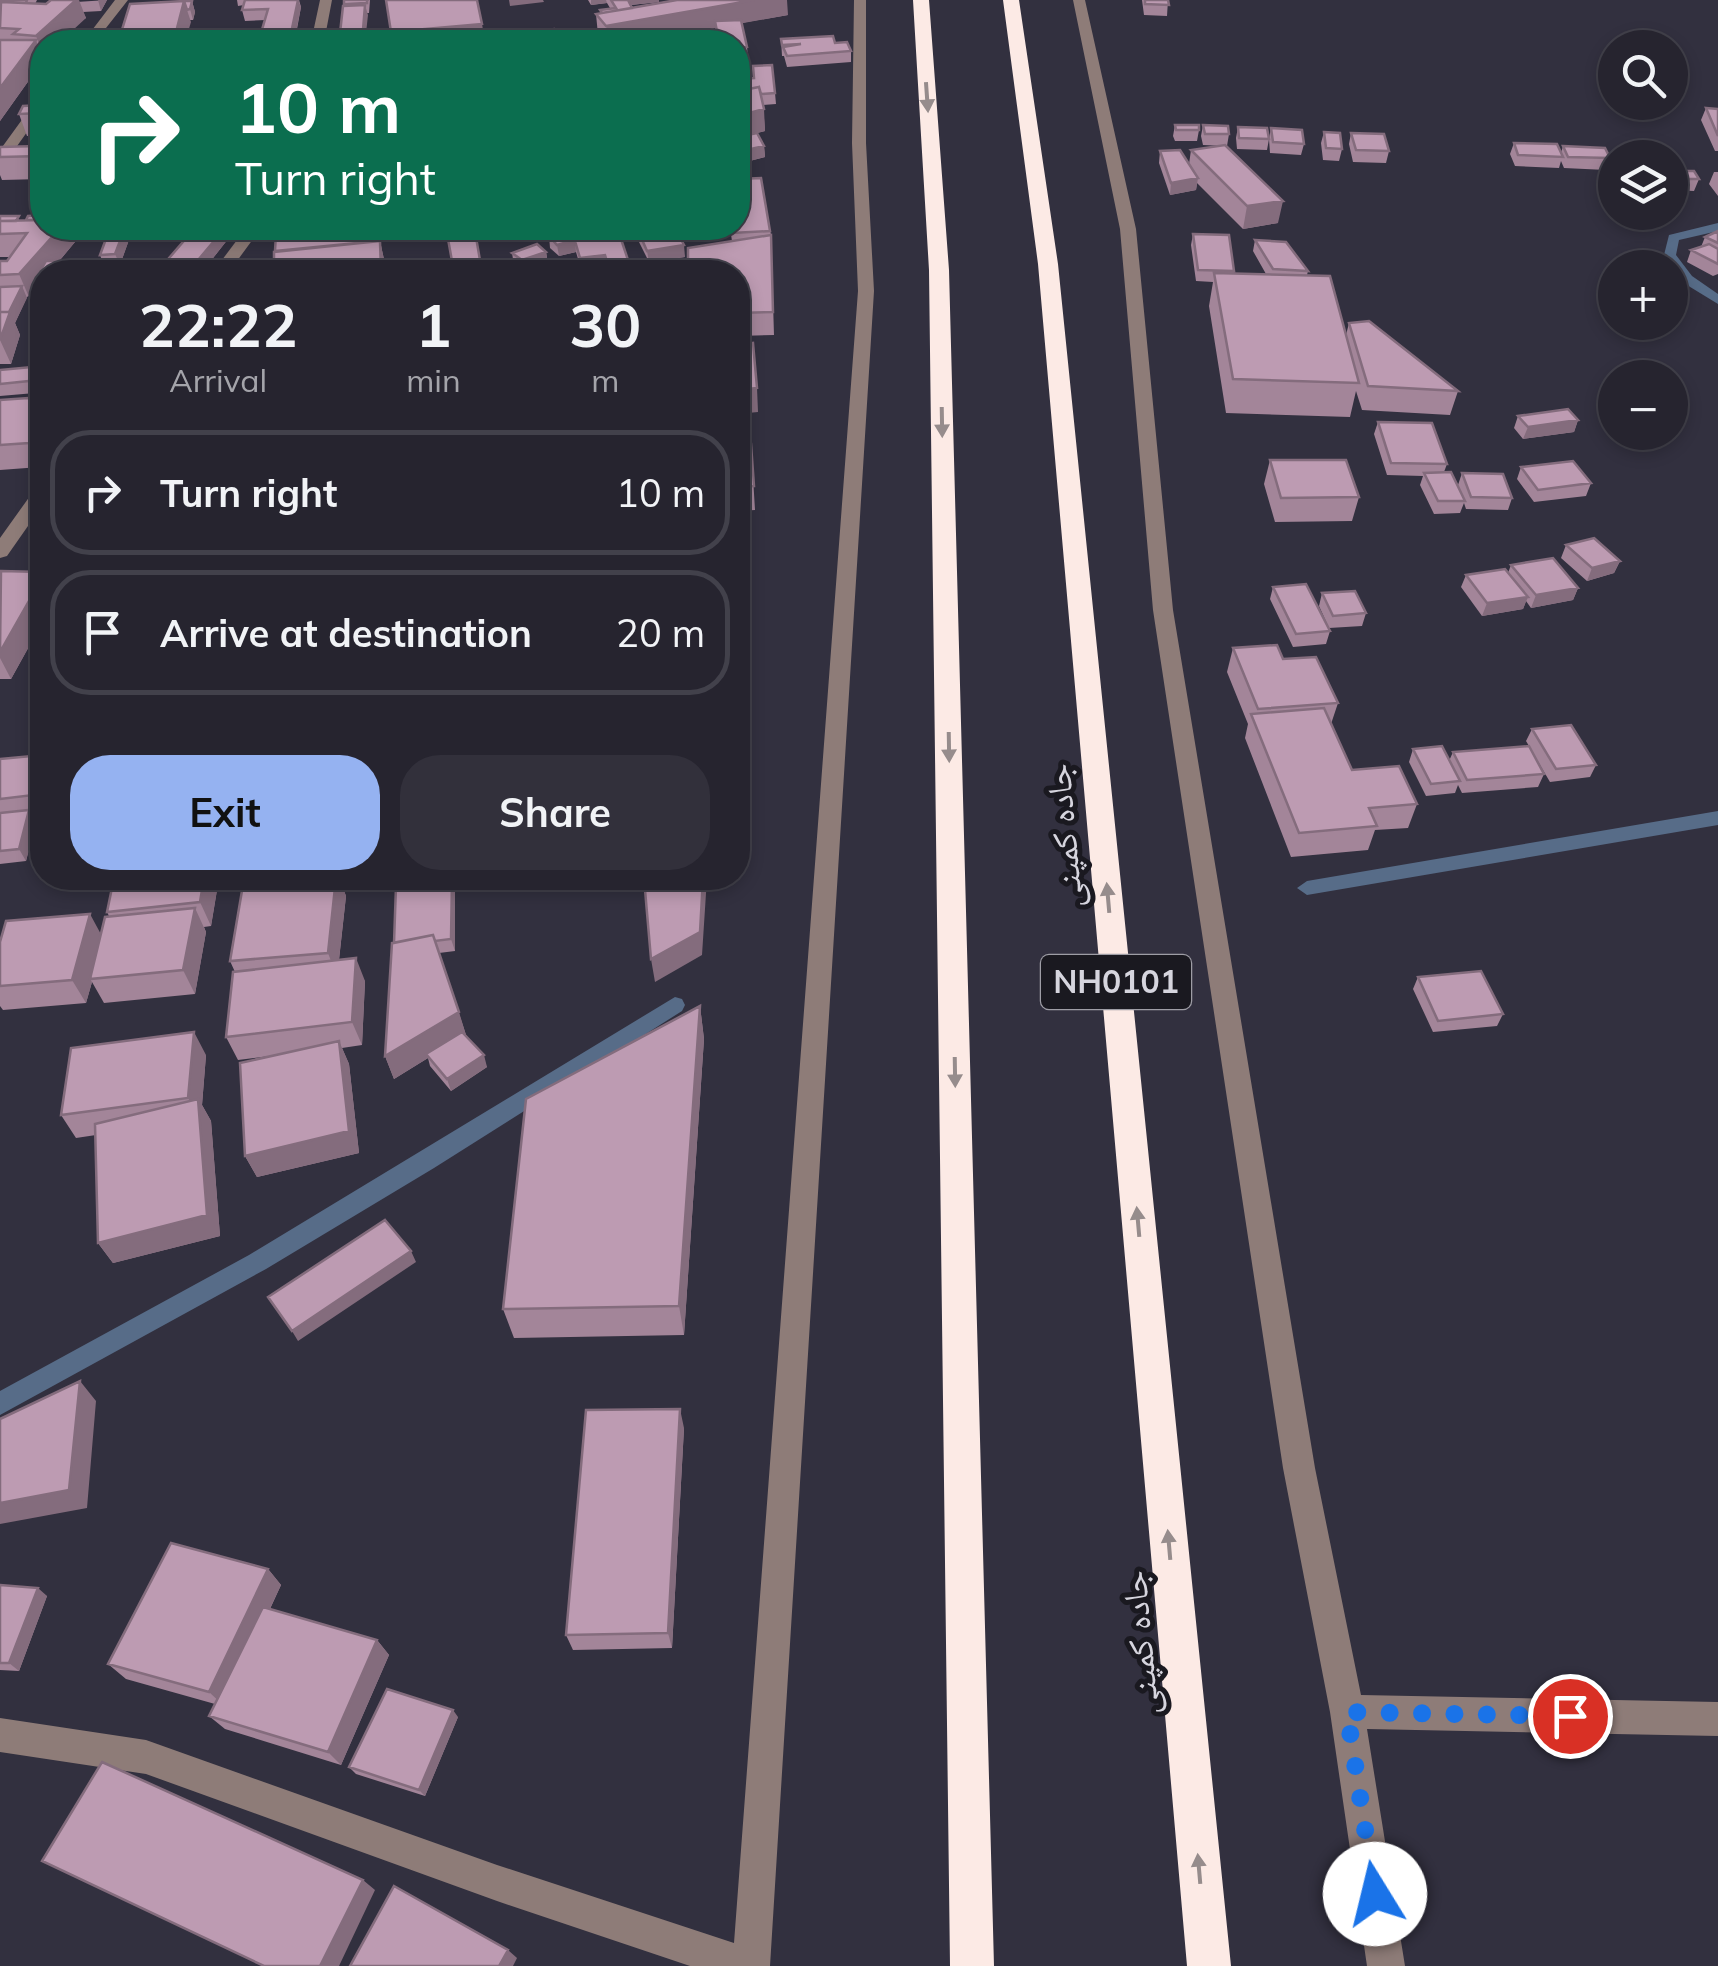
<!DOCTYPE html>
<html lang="en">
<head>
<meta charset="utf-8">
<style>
  :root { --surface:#26242f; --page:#32303b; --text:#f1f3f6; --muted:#a4a4aa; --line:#42414b; --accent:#95b2f1 }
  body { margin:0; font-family:Mulish,"Noto Naskh Arabic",sans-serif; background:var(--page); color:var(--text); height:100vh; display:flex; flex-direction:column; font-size:38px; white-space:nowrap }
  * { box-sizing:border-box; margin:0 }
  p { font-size:32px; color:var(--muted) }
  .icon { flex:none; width:55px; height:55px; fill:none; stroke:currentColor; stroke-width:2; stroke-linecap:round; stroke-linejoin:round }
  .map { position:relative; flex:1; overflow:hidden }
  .side { position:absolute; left:30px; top:260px; width:720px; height:630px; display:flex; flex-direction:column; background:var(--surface); border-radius:40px; box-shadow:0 5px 15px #0003,0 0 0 2px var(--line) }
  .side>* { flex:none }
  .top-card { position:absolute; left:30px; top:30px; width:720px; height:210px; border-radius:40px; box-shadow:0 5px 15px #0003,0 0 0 2px var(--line); background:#0b6e4f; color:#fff; overflow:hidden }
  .controls { position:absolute; left:1598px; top:30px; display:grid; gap:20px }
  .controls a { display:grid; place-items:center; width:90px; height:90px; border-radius:50%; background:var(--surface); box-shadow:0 5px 15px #0003,0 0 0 2px var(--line); font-size:50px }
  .pin { position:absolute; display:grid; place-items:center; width:85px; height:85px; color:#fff; margin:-42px; border:5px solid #fff; border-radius:50%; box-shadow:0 2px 10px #0007 }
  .me { position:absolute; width:110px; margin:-55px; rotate:351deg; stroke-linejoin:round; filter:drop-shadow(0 0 8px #0008) }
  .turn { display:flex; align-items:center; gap:35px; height:210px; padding:0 40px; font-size:45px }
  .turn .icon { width:130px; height:130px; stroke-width:2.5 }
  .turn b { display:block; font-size:70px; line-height:85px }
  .eta { display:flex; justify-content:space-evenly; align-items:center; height:170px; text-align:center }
  .eta b { font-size:60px; font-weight:700; line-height:70px }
  .button { display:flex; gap:20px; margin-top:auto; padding:20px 40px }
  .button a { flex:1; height:115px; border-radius:40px; background:var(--accent); color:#111; font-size:40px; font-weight:700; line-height:115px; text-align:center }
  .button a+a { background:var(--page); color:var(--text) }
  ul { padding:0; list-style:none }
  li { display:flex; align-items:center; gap:30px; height:125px; margin:0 20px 15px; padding:0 20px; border:5px solid var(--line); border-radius:40px }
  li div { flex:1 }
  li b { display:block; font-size:38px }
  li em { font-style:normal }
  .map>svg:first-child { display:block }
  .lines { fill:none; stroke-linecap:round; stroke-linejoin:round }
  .stream { fill:#576c88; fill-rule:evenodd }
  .minor { fill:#8e7c78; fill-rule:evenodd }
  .highway { fill:#fceae5; fill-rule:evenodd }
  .wall { fill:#a38599 }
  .shaded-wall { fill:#846c7d }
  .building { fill:#bd9bb2; stroke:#846c7d; stroke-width:2.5 }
  .oneway { fill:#968c8c }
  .route { stroke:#1a73e8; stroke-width:18; stroke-dasharray:0 32.4 }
  .labels { text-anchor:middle; stroke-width:10; stroke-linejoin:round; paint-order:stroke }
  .shield { fill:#1a1920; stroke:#9e9da5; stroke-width:2.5 }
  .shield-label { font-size:32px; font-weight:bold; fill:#d6d5de }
  .street-label { font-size:35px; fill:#d6d5de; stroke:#1a1920 }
</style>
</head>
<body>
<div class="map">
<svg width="1718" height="1966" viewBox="0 0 1718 1966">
  <rect width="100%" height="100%" fill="#32303f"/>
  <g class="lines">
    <path class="stream" d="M1718,223V231L1679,240L1676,255L1692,276L1718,294V304L1682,282L1664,255L1669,235Z
      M1718,811V825L1307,895L1297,888L1307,881Z
      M675,997L682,999L685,1005L682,1011L434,1168L266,1269L0,1415V1391L249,1255Z"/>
    <path class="minor" d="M115,0H128L95,42H83Z
      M320,0H332L324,42H311Z
      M854,0H866V143L874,291L770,1966H690L497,1901L146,1774L0,1752V1718L146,1740L497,1865L734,1943L858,291L852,143Z
      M1073,0H1085L1136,229L1173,610L1315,1468L1361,1695L1718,1702V1736L1367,1729L1405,1966H1367L1330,1712L1283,1468L1153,610L1120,229Z
      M42,98V111L5,163L0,164V150L37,99Z
      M246,228H261L229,272H213Z
      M42,487V506L7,556L0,558V538L35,489Z"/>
    <path class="highway" d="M913,0H929L949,270L994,1966H950L929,270Z
      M1003,0H1019L1058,264L1231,1966H1187L1038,264Z"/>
  </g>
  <path class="wall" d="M0,0H37L35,4H46L107,0L101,11L83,12L86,18L42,42V62L0,121Z
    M237,0H299L301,7L295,40L302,42H244V41L261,33L265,20L245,21L242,10L244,5L238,6Z
    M370,0L369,13H367L365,42H339L344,4Z
    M588,0H659V2L631,5L632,8L788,15L741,23L747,47L748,58L738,59V42H718L715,28L632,42H605L598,35L596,14L600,13V10L610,8L607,3L591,5Z
    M1142,0H1168L1167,16L1144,15Z
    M192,1L195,12L193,20H190L185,42H122L120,36Z
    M781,39L851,51V62L787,67L784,56H782Z
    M738,79L775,93L776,104L763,105L765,131L757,133L764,146L765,157L738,164Z
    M42,105V135L27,136L19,114Z
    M1706,108L1718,109V151H1715L1701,120Z
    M1175,125L1199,130L1197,141H1175L1173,136Z
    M1203,125L1229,134L1227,146H1225L1278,223L1243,229L1197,183L1196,190L1170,195L1159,163L1160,151L1189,164L1191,150L1224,146L1203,145L1201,136Z
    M1238,127L1269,139L1267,150L1237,149L1236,138Z
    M1271,128L1304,144L1301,155L1270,153L1269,139Z
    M1324,132L1342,149L1339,161L1323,160L1321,143Z
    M1351,133L1389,151L1386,163L1353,162L1349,144Z
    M42,137V179L2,180L0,175V147L38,146Z
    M1514,143L1561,153L1563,146L1610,158L1606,170L1564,168L1561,161L1559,168L1515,166L1510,154Z
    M1670,171L1699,179L1694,191L1670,190Z
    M1714,172H1718V196L1709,184Z
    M761,178L771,235L774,335L738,336V272L689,270L688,248L732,241L730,228H738Z
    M0,216L42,228H94L90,236L73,237L75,242L60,260H94L99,272H42V301H35L32,294L27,297L15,323L20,335L11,364H0V261H7L10,257H0Z
    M195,228H236V229L202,272H99L103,263L100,255L130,237L121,262L126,270L158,272Z
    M292,228H333L369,236L370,242L380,241L385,264L293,232Z
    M560,228H612L595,230L599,233L600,238L632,272H608L606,266L581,269L576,252L559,256L550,248L549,236L562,232Z
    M632,228H675L685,257L649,262Z
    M1718,231V274L1713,276L1687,262L1691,250L1701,247L1705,237Z
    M1193,234L1234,271V273L1266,274L1253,251L1255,240L1308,271L1307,275L1346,335L1349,323L1458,391L1450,415L1362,410L1356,391L1350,417L1226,413L1209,306L1213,282L1196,281L1191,245Z
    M546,252L548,263L524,272L514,265L512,253Z
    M42,366V461L40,467L0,470V400L33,398L35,393L0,396V370Z
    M1518,416L1578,420L1574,432L1523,439L1514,428Z
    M1378,422L1447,464L1444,472L1460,492L1458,485L1462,473L1512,498L1508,510L1466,509L1464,503L1460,513L1434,514L1420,485L1423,476L1387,475L1374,434Z
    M738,444H751L755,510L739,511L741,630L738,631Z
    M1270,460L1359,497L1352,521L1275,522L1264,484Z
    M1521,467L1591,483L1586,496L1534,502L1517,479Z
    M1566,545L1620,561L1614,573L1587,581L1561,558Z
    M1511,565L1578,588L1573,600L1531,608L1526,601L1523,609L1482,616L1461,587L1466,575L1508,573Z
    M0,572H42V623L11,679H0Z
    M1273,587L1330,631L1326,644L1293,647L1270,599Z
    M1322,593L1366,613L1362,626L1329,628L1319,606Z
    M1233,648L1283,659L1338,703L1331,724L1352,770L1417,804L1408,828L1375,830L1368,850L1291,857L1245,738L1248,724L1227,672Z
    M42,727V862L38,863L31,851L38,820H35L36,822L26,861L0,864V759L40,756L37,749Z
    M1532,729L1596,765L1590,777L1550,782L1530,748L1544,774L1538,787L1462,793L1458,785L1455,793L1426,796L1409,762L1413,749L1449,761L1453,752L1529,746L1526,741Z
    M219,878L211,926L204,927L206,932L195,994L104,1003L92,982L86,1003L3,1010L0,1006V942L101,934L109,916L107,912Z
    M257,878H339L346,896L339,960L365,981L362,1045L342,1048L349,1064L359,1153L257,1177L245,1156L270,1056L238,1060L226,1037L235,972L230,961Z
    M421,878H497L452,882L455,892V951L439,953L466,1035L487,1067L451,1091L430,1066L428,1058L394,1079L385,1056L394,943L423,883Z
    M1418,977L1503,1014L1497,1026L1433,1032L1413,989Z
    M700,1006L704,1039L684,1335L514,1338L503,1309Z
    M206,1055L202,1105L211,1121L220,1236L113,1263L98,1243L96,1135L76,1138L61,1115Z
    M684,1428L672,1648L573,1650L566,1635Z
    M268,1569L281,1585L270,1609L377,1640L389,1655L341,1765L225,1729L209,1716L215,1704L126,1679L108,1664Z
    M0,1585L47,1596L19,1671L0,1670Z
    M458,1717L425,1796L356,1774L349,1767Z"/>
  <path class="shaded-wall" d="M76,0H79L86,18L60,42H42V52L36,36Z
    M98,0H107L101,11Z
    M298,0L301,7L294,42H292L290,38Z
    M509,0H543L544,2L510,6Z
    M591,0H606L607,3L591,5Z
    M629,0H659V2L630,5Z
    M754,0H787L788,15L716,28L715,21V28L632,42H608L605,16Z
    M184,1L191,22L185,42H179L176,32Z
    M192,1L195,12L193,20L190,9Z
    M365,5L368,15L365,42H362Z
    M482,24L485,42H393L391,32Z
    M36,40L42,58V62L0,121V88Z
    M764,109L765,131L738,138V116Z
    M764,146L765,157L738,164V152Z
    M1198,178L1196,190L1170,195L1171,183Z
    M1283,201L1278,223L1243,229L1247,206Z
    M60,228H70L75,242L50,272L30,289L32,294L29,297L19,274Z
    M125,228H127L130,237L120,265L115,254Z
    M225,228H236V229L202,272H188Z
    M429,228H447V230L430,232Z
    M563,228H612L587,231L564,239Z
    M599,233L600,245L575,241L576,252L559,256L557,245Z
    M380,241L385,264L386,272H381Z
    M684,245L685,257L649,262L647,251Z
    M546,252L548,263L524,272L522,260Z
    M605,255L606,266L581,269L580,258Z
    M94,260L98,272H88Z
    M22,286L27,298L15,323L20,335L11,364L0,340L4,322Z
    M757,388L758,412L738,414V390Z
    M38,419L42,429V461L40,467L29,443Z
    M1578,420L1574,432L1523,439L1528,427Z
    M738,497L740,532L741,630L739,596Z
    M1620,561L1614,573L1587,581L1592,568Z
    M42,578V623L11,679L0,658V652Z
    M1578,588L1573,600L1531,608L1536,595Z
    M1528,597L1523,609L1482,616L1487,603Z
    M29,810L36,822L26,861L19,849Z
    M204,878H219L211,926L200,902Z
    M336,878H339L346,896L337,977L328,953Z
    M703,878H707L702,955L655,982L651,959Z
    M452,879L455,892V951L451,939Z
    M195,908L206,932L195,994L183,970Z
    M90,914L103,938L90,979L92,982L86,1003L72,980Z
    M356,958L365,981L362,1045L352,1022Z
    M700,1006L704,1039L684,1335L679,1306Z
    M459,1012L466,1035L426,1054L428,1058L394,1079L385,1056Z
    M194,1032L206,1055L202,1105L211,1121L220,1236L113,1263L98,1243L200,1120L188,1098Z
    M339,1041L349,1064L359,1153L257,1177L245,1156Z
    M484,1055L487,1067L451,1091L447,1079Z
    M411,1251L416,1262L298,1341L292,1331Z
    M80,1381L96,1401L87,1508L0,1524V1503Z
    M680,1409L684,1428L672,1648L668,1633Z
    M268,1569L281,1585L224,1706L209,1692Z
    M38,1588L47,1596L19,1671L9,1663Z
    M377,1640L389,1655L341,1765L328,1752Z
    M453,1710L458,1717L425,1796L419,1790Z
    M363,1880L375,1890L339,1966H320Z
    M508,1950L517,1958L513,1966H499Z"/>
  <path class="building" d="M0,0H27L26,3L0,2Z
    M51,0H76L36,36L13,34L19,29L0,28L1,2L46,4Z
    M245,0H298L290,38L244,41L246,34L261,33L268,9L242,10Z
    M344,0H367V3L344,4Z
    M386,0H477L482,24L391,32Z
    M611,0H628L632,8L602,13L600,10L616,8Z
    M677,0H754L606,26L596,14Z
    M1145,0H1168L1169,5L1145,4Z
    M184,1L176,32L120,36L130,4Z
    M184,1H192L190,9L187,10Z
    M365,5L362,42H339L343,6Z
    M741,20L747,47L738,48V42H719L715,21Z
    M554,29L558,42H533V40L510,42L508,34Z
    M209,33L207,40H215L214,42H186L190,34Z
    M833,36L835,43L847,42L851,51L787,56L783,47L801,44L782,45L781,39Z
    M301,39V42H254Z
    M0,40H36L0,88Z
    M772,65L775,93L761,94L759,87L738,91V79L754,78L753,66Z
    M759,87L764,109L738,116V91Z
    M42,105V113L19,114L23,106Z
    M1706,108L1718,109V136Z
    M1175,125H1199V130H1176Z
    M1203,125L1228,126L1229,134H1205Z
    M1238,127L1267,128L1269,139L1239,138Z
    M1271,128L1302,130L1304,144L1273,142Z
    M1324,132L1340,133L1342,149L1326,148Z
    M757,133L764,146L738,152V137Z
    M1351,133L1384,134L1389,151L1356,150Z
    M42,137V156L0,157V147L38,146Z
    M1514,143L1557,144L1563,157L1518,155Z
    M1225,145L1283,201L1247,206L1191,150Z
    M1563,146L1605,148L1610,158L1568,157Z
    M1180,150L1198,178L1171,183L1160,151Z
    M1670,171H1694L1699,179H1670Z
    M761,178L770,231L732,233V228H738V179Z
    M42,215V220H26L28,216Z
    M0,216H19L16,221H0Z
    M42,220V228H60L19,274L0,275V261H7L27,233L0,234V221Z
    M110,228H125L115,254L100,255Z
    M195,228H225L188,272H157Z
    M338,228H367V242L275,251L276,233Z
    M446,228H470L472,236L457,239L476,237L482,272H441L440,262L452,261Z
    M580,228H593L599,233L557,245L549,236Z
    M637,228H675L684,245L647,251Z
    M1718,231V243L1705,237Z
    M1193,234L1229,235L1234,271L1198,270Z
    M771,235L773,312L738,313V272H659V270L711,269V262L688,263V248Z
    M620,236L632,272H610L605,255L580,258L575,241Z
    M1255,240L1286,242L1308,271L1273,269Z
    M380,241L381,272H274V252Z
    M537,244L546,252L522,260L512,253Z
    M1709,244L1718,249V264L1691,250Z
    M94,260L88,272H42V289H30L46,261Z
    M123,261L121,270L156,268L155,272H99L102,263Z
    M1214,273L1330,276L1359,383L1233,379Z
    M22,286L9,312H0V287Z
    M0,312H10L0,340Z
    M1369,321L1458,391L1368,386L1349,323Z
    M753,343L757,388L738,390V345Z
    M42,366V397L33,398L39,380L0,384V370Z
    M42,397V419H38L29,443L0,445V400Z
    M1568,409L1578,420L1528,427L1518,416Z
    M1378,422L1432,423L1447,464L1391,463Z
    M738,444H751L754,486L738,487Z
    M1270,460H1346L1359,497L1281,498Z
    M1573,461L1591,483L1538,490L1521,467Z
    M1451,472L1465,501H1438L1424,473Z
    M1462,473L1503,474L1512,498L1471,497Z
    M738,497L739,596H738Z
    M1594,538L1620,561L1592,568L1566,545Z
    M1553,558L1578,588L1536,595L1511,565Z
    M1505,569L1528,597L1487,603L1466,575Z
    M1,571L42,572V578L0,652Z
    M1306,584L1330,631L1296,634L1273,587Z
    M1355,591L1366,613L1333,616L1322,593Z
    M1277,645L1283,659L1316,657L1338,703L1258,709L1233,648Z
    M1324,708L1352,770L1399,766L1417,804L1369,808L1377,826L1299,833L1251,714Z
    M1571,725L1596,765L1556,769L1532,729Z
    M42,727V749H37Z
    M1442,746L1460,781L1431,784L1413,749Z
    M1529,746L1544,774L1467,780L1453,752Z
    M42,755V794L0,799V759Z
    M29,810L19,849L0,851V813Z
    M42,814V849L31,851L39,815Z
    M114,878H204L200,902L107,912Z
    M269,878H336L328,953L230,961L244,879Z
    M644,878H703L700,932L651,959Z
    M452,879L451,939L435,941L433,935L394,943L396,886Z
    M195,908L183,970L90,979L105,917Z
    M90,914L72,980L0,986V942L6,921Z
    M433,935L459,1012L385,1056L392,943Z
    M356,958L352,1022L226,1037L233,972Z
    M1481,971L1503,1014L1438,1021L1418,977Z
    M700,1006L679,1306L503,1309L526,1099Z
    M194,1032L188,1098L61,1115L71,1048Z
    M462,1032L484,1055L447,1079L426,1054Z
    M339,1041L349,1131L245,1156L240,1063Z
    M198,1099L207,1215L98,1243L95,1124Z
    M385,1220L411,1251L292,1331L268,1297Z
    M80,1381L69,1490L0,1503V1419Z
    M680,1409L668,1633L566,1635L586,1410Z
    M171,1543L268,1569L209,1692L108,1664Z
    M0,1585L38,1588L9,1663H0Z
    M263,1607L377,1640L328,1752L209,1716Z
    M387,1689L453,1710L419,1790L349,1767Z
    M102,1762L363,1880L320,1966H264L42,1861Z
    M394,1886L508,1950L499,1966H350Z"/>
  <defs><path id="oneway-solid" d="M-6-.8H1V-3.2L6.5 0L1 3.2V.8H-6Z" transform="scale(2.5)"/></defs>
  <g class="oneway">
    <use href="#oneway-solid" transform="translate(927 97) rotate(86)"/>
    <use href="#oneway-solid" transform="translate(942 422) rotate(89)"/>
    <use href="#oneway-solid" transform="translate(949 747) rotate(89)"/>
    <use href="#oneway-solid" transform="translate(1108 898) rotate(-95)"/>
    <use href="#oneway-solid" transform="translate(955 1072) rotate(89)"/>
    <use href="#oneway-solid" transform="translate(1138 1222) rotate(-95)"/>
    <use href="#oneway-solid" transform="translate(1169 1545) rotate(-95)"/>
    <use href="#oneway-solid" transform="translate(1199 1869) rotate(-95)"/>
  </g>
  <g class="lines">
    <path class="route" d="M1375,1894L1347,1712L1570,1716"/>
  </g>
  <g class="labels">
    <rect class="shield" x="1041" y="955" width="150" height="54" rx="8"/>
    <g class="shield-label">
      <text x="1116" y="993">NH0101</text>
    </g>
    <g class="street-label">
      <text transform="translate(1064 836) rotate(-95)" y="12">جاده کمپنی</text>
      <text transform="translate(1140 1643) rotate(-95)" y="12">جاده کمپنی</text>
    </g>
  </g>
</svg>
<div class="controls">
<a><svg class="icon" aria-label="search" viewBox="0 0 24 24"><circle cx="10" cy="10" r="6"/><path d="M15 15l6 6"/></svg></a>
<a><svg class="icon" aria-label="layers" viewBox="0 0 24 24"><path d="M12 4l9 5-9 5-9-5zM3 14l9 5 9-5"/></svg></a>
<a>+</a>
<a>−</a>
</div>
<div class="pin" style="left:1570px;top:1716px;background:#d93025"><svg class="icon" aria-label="arrive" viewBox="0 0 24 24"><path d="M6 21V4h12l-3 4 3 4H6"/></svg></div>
<svg class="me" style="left:1375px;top:1894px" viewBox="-20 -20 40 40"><circle r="19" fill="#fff"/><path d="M0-13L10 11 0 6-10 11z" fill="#1a73e8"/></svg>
<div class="top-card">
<div class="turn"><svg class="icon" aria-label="right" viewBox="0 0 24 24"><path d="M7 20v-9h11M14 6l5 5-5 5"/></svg><div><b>10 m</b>Turn right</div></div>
</div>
<section class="side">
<div class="eta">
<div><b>22:22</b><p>Arrival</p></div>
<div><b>1</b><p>min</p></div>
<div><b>30</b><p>m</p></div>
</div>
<ul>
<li><svg class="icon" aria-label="right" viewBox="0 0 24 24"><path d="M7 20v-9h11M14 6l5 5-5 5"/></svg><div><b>Turn right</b></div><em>10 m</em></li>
<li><svg class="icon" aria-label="arrive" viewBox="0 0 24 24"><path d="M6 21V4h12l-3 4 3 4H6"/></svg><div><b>Arrive at destination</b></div><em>20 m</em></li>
</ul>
<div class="button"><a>Exit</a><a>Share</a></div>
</section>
</div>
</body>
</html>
